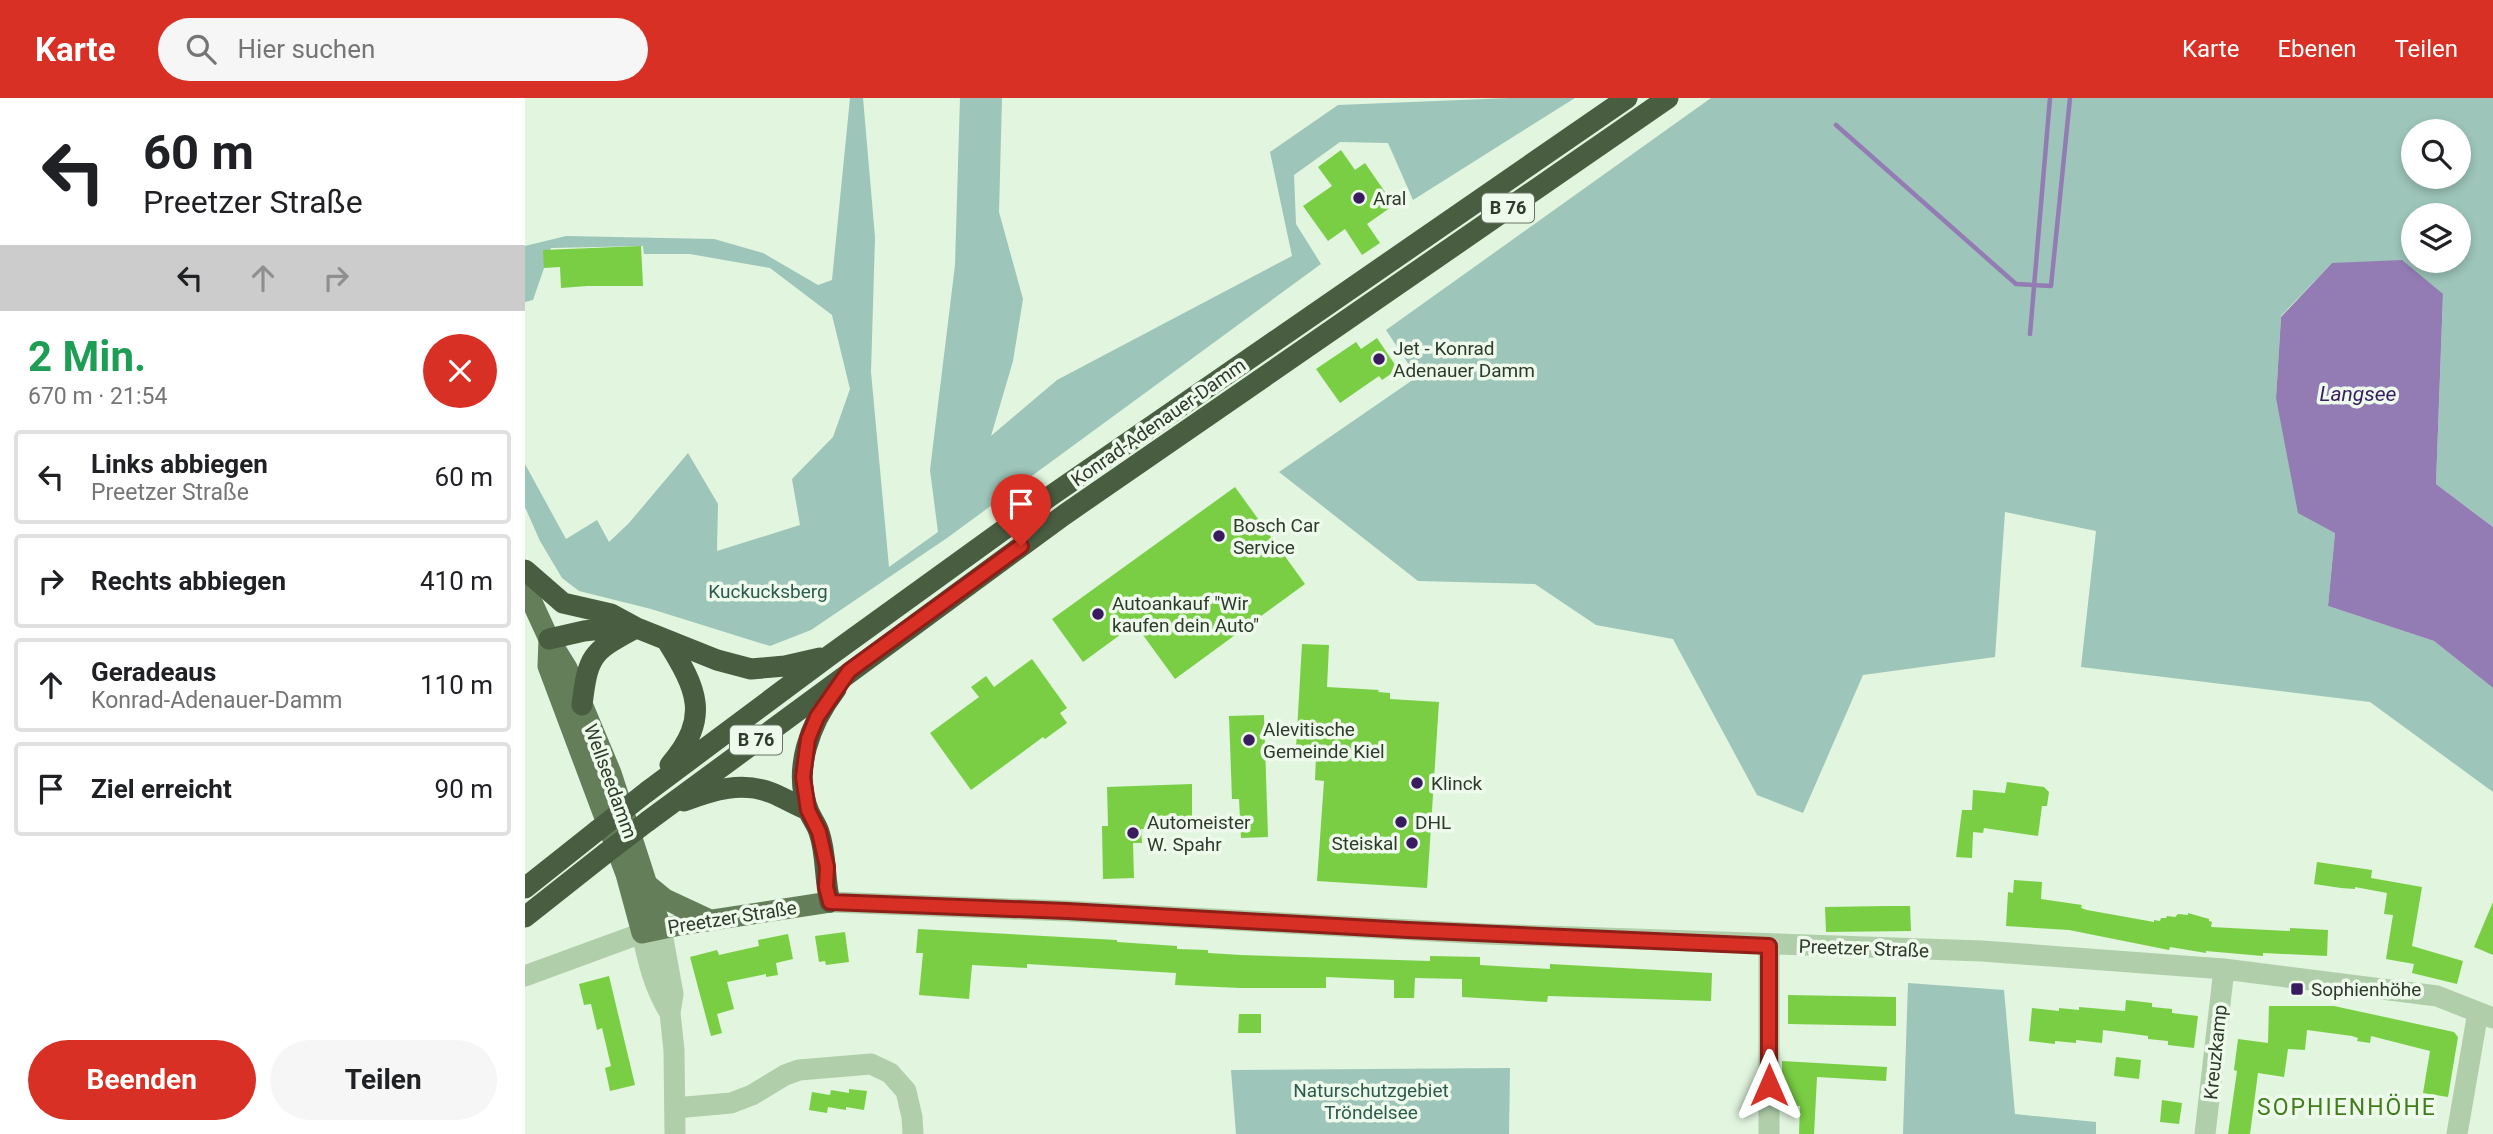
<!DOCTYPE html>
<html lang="de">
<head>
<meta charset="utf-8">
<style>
  :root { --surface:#fff; --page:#f6f6f6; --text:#202124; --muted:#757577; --line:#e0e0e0; --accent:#d93025 }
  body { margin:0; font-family:Roboto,sans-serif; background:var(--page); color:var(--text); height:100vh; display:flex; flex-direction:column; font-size:26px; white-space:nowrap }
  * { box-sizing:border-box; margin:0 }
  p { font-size:23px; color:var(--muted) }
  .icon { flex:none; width:38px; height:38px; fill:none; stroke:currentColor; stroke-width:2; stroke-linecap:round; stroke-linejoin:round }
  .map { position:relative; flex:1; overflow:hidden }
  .panel { display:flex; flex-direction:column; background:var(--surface); width:525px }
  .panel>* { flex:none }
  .top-card { background:#fff; color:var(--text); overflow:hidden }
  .controls { position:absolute; left:1876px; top:21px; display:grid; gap:14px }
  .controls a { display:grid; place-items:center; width:70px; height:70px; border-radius:50%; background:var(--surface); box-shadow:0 4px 10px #0003; font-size:35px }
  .pin { position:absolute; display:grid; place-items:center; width:60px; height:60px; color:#fff; margin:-72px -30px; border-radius:50% 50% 50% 0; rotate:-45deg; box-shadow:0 0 7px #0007 }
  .pin .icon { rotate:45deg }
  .me { position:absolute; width:77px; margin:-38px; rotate:0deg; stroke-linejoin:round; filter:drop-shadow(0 0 5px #0008) }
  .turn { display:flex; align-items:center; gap:24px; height:147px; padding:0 28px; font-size:32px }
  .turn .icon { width:91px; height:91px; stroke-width:2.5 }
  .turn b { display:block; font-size:49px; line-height:60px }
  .lanes { display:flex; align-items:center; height:66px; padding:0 28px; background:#0003; justify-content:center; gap:35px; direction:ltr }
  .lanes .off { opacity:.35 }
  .round { display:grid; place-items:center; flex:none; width:74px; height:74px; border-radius:37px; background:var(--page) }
  .head { display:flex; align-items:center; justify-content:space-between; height:119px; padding:0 28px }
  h1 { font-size:42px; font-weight:700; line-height:52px; color:#1e9e55 }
  .action { display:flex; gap:14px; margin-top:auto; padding:14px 28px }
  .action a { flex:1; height:80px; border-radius:42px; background:var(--accent); color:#fff; font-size:28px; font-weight:700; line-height:80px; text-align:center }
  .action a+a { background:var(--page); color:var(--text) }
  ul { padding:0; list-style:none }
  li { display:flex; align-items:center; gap:21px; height:94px; margin:0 14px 10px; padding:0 14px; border:4px solid var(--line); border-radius:7px }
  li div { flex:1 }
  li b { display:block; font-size:26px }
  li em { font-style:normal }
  header { display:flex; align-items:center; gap:42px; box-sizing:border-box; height:98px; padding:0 35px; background:var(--accent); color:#fff }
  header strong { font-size:33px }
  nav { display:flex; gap:38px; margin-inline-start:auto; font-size:24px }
  .search { width:490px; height:63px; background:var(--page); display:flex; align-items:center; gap:18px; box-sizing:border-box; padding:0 24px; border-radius:38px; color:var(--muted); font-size:26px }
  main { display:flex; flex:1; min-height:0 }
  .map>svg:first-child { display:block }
  .green { fill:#9dc5b9; fill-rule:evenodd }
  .water { fill:#937cb4 }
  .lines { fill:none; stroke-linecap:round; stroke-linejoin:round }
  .stream { stroke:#937cb4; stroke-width:4.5 }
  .building { fill:#7ace44 }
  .minor { stroke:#b0cea9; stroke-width:21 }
  .major { stroke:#657e5a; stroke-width:21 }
  .highway { stroke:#495d40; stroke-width:21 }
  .highway-bridge { stroke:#495d40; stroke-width:21 }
  .route-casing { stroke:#8d1f18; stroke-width:18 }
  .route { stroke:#d93025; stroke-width:12 }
  .poi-dot { fill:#391c60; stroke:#eefbec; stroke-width:2.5 }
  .labels { text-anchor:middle; stroke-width:7; stroke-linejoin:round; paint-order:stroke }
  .shield { fill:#eefbec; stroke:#687564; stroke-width:2 }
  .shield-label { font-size:18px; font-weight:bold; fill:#2f3b2a }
  .poi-label { font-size:19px; fill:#2f3b2a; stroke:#eefbec; text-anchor:start }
  .street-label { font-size:19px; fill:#2f3b2a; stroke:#eefbec }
  .park-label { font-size:19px; fill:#2b5b4e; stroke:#eefbec }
  .water-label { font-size:21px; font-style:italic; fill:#391c60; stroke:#eefbec }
  .quarter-label { font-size:23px; letter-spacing:2px; fill:#417d1a; stroke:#eefbec }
</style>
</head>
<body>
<header>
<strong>Karte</strong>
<div class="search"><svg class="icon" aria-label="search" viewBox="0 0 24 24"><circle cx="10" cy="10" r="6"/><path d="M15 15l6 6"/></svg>Hier suchen</div>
<nav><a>Karte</a><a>Ebenen</a><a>Teilen</a></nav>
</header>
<main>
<section class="panel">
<div class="top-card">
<div class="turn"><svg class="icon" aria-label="left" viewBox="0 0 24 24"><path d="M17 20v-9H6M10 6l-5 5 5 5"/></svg><div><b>60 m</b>Preetzer Straße</div></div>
<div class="lanes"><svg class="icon" aria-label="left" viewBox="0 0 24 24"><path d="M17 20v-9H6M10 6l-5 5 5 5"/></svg><svg class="icon off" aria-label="ahead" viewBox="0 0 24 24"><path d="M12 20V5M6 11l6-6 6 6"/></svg><svg class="icon off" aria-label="right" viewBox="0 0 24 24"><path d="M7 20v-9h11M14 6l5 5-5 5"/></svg></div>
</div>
<div class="head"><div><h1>2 Min.</h1><p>670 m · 21:54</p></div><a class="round" style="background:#d93025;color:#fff"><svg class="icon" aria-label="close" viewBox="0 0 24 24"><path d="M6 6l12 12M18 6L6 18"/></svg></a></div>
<ul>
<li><svg class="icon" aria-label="left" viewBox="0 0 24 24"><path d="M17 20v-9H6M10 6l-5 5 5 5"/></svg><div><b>Links abbiegen</b><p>Preetzer Straße</p></div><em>60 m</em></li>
<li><svg class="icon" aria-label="right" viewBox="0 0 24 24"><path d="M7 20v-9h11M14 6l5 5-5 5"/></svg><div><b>Rechts abbiegen</b></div><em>410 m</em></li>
<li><svg class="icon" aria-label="ahead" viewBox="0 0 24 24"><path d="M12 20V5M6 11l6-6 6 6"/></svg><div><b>Geradeaus</b><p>Konrad-Adenauer-Damm</p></div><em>110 m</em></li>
<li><svg class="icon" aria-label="arrive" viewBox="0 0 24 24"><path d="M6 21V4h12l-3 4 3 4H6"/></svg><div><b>Ziel erreicht</b></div><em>90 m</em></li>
</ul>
<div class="action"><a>Beenden</a><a>Teilen</a></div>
</section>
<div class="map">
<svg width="1968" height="1036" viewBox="0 0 1968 1036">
  <rect width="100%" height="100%" fill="#e1f5df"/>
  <path class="green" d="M325,0H338L350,139L346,274L364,469L413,434L405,372L430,167L435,0H477L474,114L498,201L488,263L466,338L532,282L767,158L745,54L813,7L984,0H1050L888,102L863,45L815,44L769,77L771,126L796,166L422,440L286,532L245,548L126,511L54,493L37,480L15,443L0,409V366L41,441L72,422L84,444L104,425L163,355L193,406L192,453L275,427L267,381L308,339L325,291L307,217L245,170L165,156H119L118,148L26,150L8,202L0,204V148L41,138L189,141L238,155L293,187L307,182Z
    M1186,0H1968V429L1911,386L1918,197L1807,165L1756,218L1751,300L1810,435L1803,508L1909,543L1968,590V694L1845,604L1556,569L1571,433L1480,414L1470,559L1338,577L1278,715L1232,697L1148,541L1071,527L1010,486L893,483L754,374L892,279L861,232ZM1888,33H1934V79H1888ZM1888,117H1934V163H1888Z
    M1383,885L1479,892L1490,1016L1571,1024V1036H1378Z
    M985,970L984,1036H711L706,972Z"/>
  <path class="water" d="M1877,162L1918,196L1911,386L1968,429V590L1909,543L1803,508L1810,435L1773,415L1751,300L1756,219L1807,165Z"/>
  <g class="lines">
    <path class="stream" d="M1311,27L1491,186L1526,188L1545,0
      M1505,236L1525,0"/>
  </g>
  <path class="building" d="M816,52L830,72L840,65L869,107L842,126L855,145L837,157L820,131L803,143L778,108L807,88L793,69Z
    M116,148L118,188H62L36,190L35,169L19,170L18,152Z
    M852,240L873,271L857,282L854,278L815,305L791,271L831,244L836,251Z
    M710,389L780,486L650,581L610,526L558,564L527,521Z
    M777,546L804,547L802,589L854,592L853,594L865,595V601L914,604L902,790L792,783L799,683L790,682L791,659L774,658L775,650H771Z
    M507,561L542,610L535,615L542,625L520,641L518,639L446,692L405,635L454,599L446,589L461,578L469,589Z
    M739,617L743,739L716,740L714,701H707L704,618Z
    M1482,684L1519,689L1524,694L1522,708H1517L1513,738L1459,730L1458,735L1448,734L1447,760L1431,759L1437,712H1447L1448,692L1480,695Z
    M667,686V718H674L675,729L616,731L617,745H608L609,780L578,781L577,728H583L582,689Z
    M1792,764L1847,772L1846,780L1897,789L1887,848L1938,863L1932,886L1887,875L1889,866L1861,861L1868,817L1859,816L1862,795L1830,789V791L1816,790L1789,786Z
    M1489,782L1517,784L1516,801L1557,807L1556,810L1562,812L1629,824V822L1635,823L1636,820H1641L1642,818L1650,819L1653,816L1663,817V815L1684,821V823L1687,824L1686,829L1765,833V830L1803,832L1802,858L1738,855V858L1681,853V855L1645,849L1644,852L1544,832L1481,828L1483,794L1488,795Z
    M1968,804V857L1949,849Z
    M1361,808H1385L1386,833L1301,834L1300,809Z
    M393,831L592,842V844L652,848V851L683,852V855L716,857L905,863V858L955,859V867L1025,871V866L1187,875L1186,903L1023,898L1022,904L937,899V881L890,880L889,900H869V882L801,879V890H715L650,887L651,875L502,866V870L447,867L444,901L394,897L398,855H391Z
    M320,834L324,864L301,867L300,863L294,864L290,838Z
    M263,836L268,861L251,865L253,877L241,879V876L202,884L209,911L192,916L197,935L186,938L165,859L192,852L194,857L234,848L233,842Z
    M84,878L110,987L85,993L80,970L86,968L77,930L72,932L66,906L59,907L54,886Z
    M1263,897L1371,899V928L1263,926Z
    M1601,902L1627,905V909L1647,911V915L1673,918L1669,950L1643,947V943L1623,941V938L1578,932L1577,945L1551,942V945L1530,943V946L1504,943L1507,910L1534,913V910L1554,912V909L1600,913Z
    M1744,908H1809L1929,934L1933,939L1923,999L1898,995L1905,953L1846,938L1845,945L1832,943L1833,940L1827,938L1782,932L1780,952L1763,951L1759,979L1733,975L1725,1036H1703L1712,973L1709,972L1713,941L1743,945Z
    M714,916H736V935H713Z
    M1591,959L1616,962L1614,981L1589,978Z
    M1257,963L1362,969L1361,983L1292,979L1289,1036H1274L1275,1008L1261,1007V1003H1257L1259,977H1257Z
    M324,991L342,993L339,1012L321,1009V1012L303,1009L302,1015L284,1012L287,994L305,997L306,992L324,995Z
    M1637,1002L1657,1005L1654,1026L1635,1024Z"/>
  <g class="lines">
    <path class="minor" d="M305,804L542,813L961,836L1457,853L1699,871L1912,898L1968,920
      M136,830L148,896L145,915L149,952L150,1036
      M0,878L117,835C123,863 129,890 145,915
      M150,1010L206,1005L227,997L260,977L274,972L346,966L365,975L381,993L387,1019L388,1036
      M1244,1036V848
      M1680,1036L1699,871
      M1932,1036L1953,914"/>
    <path class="major" d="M0,489L24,541L42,570L86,675L136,830
      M24,541L23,568L101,776L117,835L155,827L305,804
      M123,787L140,801L185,822"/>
    <path class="highway" d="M0,472L38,505L86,516L110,529
      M24,541L59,533L95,529L112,530L192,562L226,571L260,568L295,560
      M142,543C172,591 186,619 145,667
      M57,607C63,558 66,554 109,531
      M123,693L304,558L524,399L1102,0
      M159,703C188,692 217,683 247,695C259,700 271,707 283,712
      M123,723L539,417L1143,0
      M0,790L73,732
      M305,804C299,781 302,757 294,734C292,727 287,721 284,714C267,672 285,625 311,591
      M0,819L81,755"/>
    <path class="highway-bridge" d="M73,732L123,693
      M81,755L123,723"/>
  </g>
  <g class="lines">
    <defs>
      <path id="route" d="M496,448L324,573L292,619L283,641L278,679L283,712L294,734L302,769L301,789L305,804L542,813L883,832L1244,848V987"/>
    </defs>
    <use href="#route" class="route-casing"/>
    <use href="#route" class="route"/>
  </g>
  <g class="poi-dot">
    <circle cx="834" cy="100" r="7"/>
    <circle cx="854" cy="261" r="7"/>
    <circle cx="694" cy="438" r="7"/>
    <circle cx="573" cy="516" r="7"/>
    <circle cx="724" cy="642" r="7"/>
    <circle cx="892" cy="685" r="7"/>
    <circle cx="876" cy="724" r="7"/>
    <circle cx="608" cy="735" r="7"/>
    <circle cx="887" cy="745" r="7"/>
    <rect x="1765" y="884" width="14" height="14" rx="3.5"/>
  </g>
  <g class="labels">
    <g class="shield">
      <rect x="957" y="95.5" width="52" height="29" rx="5"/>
      <rect x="205" y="627.5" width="52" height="29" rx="5"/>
    </g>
    <g class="shield-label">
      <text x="983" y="116">B 76</text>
      <text x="231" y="648">B 76</text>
    </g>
    <g class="poi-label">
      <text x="848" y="107">Aral</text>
      <text x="868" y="257">Jet - Konrad<tspan x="868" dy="22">Adenauer Damm</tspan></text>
      <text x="708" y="434">Bosch Car<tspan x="708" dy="22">Service</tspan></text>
      <text x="587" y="512">Autoankauf "Wir<tspan x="587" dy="22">kaufen dein Auto"</tspan></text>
      <text x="738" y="638">Alevitische<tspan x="738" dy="22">Gemeinde Kiel</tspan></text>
      <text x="906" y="692">Klinck</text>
      <text x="622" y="731">Automeister<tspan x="622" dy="22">W. Spahr</tspan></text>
      <text x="890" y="731">DHL</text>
      <text x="873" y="752" text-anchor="end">Steiskal</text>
      <text x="1786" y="898">Sophienhöhe</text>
    </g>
    <g class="street-label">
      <text transform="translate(633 324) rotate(-35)" y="7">Konrad-Adenauer-Damm</text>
      <text transform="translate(86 683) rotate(70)" y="7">Wellseedamm</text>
      <text transform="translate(207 819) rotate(-9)" y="7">Preetzer Straße</text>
      <text transform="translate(1339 850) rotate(2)" y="7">Preetzer Straße</text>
      <text transform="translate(1690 954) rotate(-84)" y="7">Kreuzkamp</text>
    </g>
    <g class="park-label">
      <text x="243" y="500">Kuckucksberg</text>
      <text x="846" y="999">Naturschutzgebiet<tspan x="846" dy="22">Tröndelsee</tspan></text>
    </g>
    <g class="water-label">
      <text x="1833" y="303">Langsee</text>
    </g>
    <g class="quarter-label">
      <text x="1822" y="1017">SOPHIENHÖHE</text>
    </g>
  </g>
</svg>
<div class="controls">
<a><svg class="icon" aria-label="search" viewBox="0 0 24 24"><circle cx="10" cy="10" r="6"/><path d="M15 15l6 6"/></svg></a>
<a><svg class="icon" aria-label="layers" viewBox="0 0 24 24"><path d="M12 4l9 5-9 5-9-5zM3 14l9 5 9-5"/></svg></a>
</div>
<div class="pin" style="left:496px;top:448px;background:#d93025"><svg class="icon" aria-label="arrive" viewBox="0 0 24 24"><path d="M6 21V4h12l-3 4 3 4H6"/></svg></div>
<svg class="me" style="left:1244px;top:987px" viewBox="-20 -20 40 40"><path d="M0-17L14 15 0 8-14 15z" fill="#d93025" stroke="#fff" stroke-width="4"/></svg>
</div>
</main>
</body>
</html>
